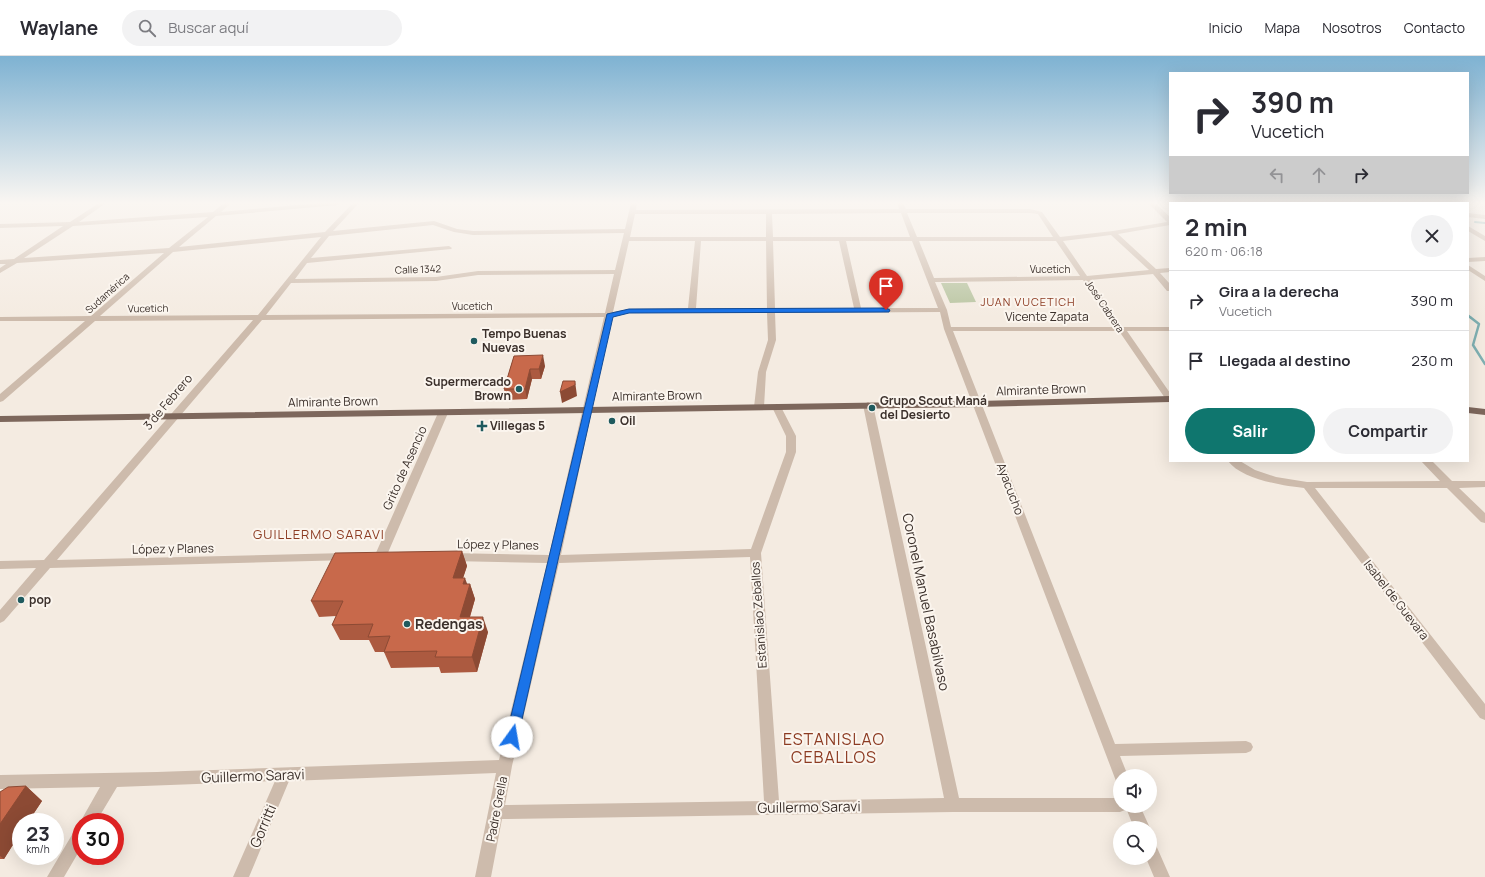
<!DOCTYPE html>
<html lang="es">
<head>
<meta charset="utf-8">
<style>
  :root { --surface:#fff; --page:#f2f2f3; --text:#2b2b33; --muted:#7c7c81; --line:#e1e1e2; --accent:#0f766e }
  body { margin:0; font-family:Manrope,sans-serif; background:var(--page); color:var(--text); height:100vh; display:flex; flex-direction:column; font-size:15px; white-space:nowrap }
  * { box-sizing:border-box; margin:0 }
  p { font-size:13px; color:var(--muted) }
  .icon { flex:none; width:22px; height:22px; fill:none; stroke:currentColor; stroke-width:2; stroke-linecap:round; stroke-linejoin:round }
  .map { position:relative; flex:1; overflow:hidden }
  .sheet { position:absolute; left:1169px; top:146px; width:300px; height:260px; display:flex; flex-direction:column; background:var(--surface); border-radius:0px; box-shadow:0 4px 16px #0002 }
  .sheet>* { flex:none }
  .hud { position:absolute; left:1169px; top:16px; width:300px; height:122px; border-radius:0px; box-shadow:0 4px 16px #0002; background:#fff; color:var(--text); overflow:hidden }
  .tools { position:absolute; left:1113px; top:713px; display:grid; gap:8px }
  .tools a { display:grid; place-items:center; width:44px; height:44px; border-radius:50%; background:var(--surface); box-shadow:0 4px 16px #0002; font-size:20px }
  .speed { position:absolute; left:12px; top:757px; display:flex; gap:8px; font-size:20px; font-weight:700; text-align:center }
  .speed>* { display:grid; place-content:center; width:52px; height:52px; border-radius:50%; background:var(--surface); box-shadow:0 4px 16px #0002; line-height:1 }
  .speed small { font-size:10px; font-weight:400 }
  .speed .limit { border:6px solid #d22; background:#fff; color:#111 }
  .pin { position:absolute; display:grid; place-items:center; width:34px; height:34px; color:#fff; margin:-41px -17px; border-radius:50% 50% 50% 0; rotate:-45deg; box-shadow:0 0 4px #0007 }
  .pin .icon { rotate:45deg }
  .me { position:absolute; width:44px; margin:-22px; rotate:13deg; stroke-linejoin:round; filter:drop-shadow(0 0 3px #0008) }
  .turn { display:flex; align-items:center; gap:14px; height:84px; padding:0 16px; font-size:18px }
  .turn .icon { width:52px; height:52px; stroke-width:2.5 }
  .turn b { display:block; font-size:28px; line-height:34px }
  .lanes { display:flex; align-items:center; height:38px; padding:0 16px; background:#0003; justify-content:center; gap:20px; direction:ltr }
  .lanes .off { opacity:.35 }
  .round { display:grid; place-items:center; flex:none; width:42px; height:42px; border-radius:21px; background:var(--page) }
  .overview { display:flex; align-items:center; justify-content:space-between; height:68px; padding:0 16px }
  h1 { font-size:24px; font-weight:700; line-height:30px }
  .cta { display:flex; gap:8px; margin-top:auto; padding:8px 16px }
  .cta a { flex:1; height:46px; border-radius:24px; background:var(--accent); color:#fff; font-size:16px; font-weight:700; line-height:46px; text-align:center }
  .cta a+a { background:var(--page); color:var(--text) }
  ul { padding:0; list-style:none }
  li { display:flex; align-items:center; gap:12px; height:60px; padding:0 16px; border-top:1px solid var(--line) }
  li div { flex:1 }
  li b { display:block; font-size:15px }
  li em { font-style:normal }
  header { display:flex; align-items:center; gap:24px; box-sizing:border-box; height:56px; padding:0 20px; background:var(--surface); border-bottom:1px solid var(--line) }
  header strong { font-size:19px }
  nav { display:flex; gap:22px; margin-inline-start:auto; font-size:14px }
  .search { width:280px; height:36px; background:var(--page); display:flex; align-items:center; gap:10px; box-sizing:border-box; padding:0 14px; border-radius:22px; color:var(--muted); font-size:15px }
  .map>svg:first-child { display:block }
  .green { fill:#b8c4a0 }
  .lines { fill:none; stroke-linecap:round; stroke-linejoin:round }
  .stream-far1 { stroke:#7fb0b2; stroke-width:2 }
  .stream { stroke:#7fb0b2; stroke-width:2.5 }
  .minor { fill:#cdbbac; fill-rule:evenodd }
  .major { fill:#7d675c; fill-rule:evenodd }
  .wall { fill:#ac5a40 }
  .shaded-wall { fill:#8c4a34 }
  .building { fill:#c8694b; stroke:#8c4a34 }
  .route { fill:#1a73e8; stroke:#114b97 }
  .poi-dot { fill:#1f5a5e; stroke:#fbf5ee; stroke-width:1.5 }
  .labels { text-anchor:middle; stroke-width:4; stroke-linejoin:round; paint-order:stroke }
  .far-street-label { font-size:10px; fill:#3b302b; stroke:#fbf5ee }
  .far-neighbourhood-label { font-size:11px; letter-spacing:1px; fill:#8c3b22; stroke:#fbf5ee }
  .street-label { font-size:12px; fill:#3b302b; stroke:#fbf5ee }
  .poi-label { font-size:12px; font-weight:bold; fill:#3b302b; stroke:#fbf5ee; text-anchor:start }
  .neighbourhood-label { font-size:13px; letter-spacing:1px; fill:#8c3b22; stroke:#fbf5ee }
  .near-street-label { font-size:14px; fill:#3b302b; stroke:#fbf5ee }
  .near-poi-label { font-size:14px; font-weight:bold; fill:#3b302b; stroke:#fbf5ee; text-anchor:start }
  .near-neighbourhood-label { font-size:16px; letter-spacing:1px; fill:#8c3b22; stroke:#fbf5ee }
</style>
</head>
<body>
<header>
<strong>Waylane</strong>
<div class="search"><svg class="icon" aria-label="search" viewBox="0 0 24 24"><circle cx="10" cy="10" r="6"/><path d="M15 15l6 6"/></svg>Buscar aquí</div>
<nav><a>Inicio</a><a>Mapa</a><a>Nosotros</a><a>Contacto</a></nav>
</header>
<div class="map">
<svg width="1485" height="821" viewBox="0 0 1485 821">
  <rect width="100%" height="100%" fill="#f4ebe1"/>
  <path class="green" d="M941,227H967L976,246L950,247Z"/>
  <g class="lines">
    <path class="stream-far1" d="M1475,166L1485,167
      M1468,259L1471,262"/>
    <path class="stream" d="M1470,261L1479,268L1473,289L1485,308"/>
    <path class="minor" d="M99,147H106L79,166L213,156L224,147H231L221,156L318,147H341L338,149L216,160L179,191L325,176L353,147H359L333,175L434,165L457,173L473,175L625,173L631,147H637L636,154L899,153L897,147H903L906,153H1030L1042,156L1060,181L1113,175L1167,166L1148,147H1155L1170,161V169L1118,178L1156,213L1170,212V216L1160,217L1170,228V235H1167L1153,218L1090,224L1123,271H1170V275H1127L1170,337V346L1167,345L1119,275H953L1115,688L1246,685L1251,687L1253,691L1251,695L1246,697L1120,700L1128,720H1120V726L1116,725L944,273L940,256L775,257L776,284L766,316L764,351L759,354L754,351L758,316L768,284L767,257H629L612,261L561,499L751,493L786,396V380L772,351L777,348L780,349L796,380V396L761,497L779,745L944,742L863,349L868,346L873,349L959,742H1120V750H1140L1150,772H1134L1126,752L1125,754L1120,756H953L502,763L491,821H475L496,717L289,725L249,821H233L275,725L117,731L96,766H81V767L80,766L83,761L100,731L0,733V719L157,716L499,704L547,507L451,505L447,504L445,501L447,498L451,497L549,499L604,261L262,264L57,504L346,497L350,498L352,501L350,504L50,512L4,565L0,567V554L36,512L0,513V505L44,504L253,264L95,265L3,345L0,346V338L85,265H0V261L91,260L164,197L17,207L0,217V212L6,208H0V204L14,203L63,170L0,172V168L70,166ZM901,157L910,181H773L772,158ZM907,157H1030L1038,158L1053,181H917ZM635,158H766V181H630ZM208,161L169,192L24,202L73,170ZM433,169L454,176L473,179L624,177L615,214L478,215L436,221L295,223L307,207L451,193L452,192L449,190L311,202L329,180ZM1111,179L1149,214L1087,220L1063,185ZM321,181L258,259L100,260L173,196ZM629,185H695L688,252L629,253L613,256ZM701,185H766L767,252H696ZM773,185H839L854,252H775ZM846,185H912L938,252H861ZM919,185H1056L1080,220L934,222ZM614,218L605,257L266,259L291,227L436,225L478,219ZM1083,224L1115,271H951L947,254L935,226ZM750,501L764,745L505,749L512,710L559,507Z
      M1468,157L1485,159V163L1468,161Z
      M1468,170L1485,180V185L1468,175Z
      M1485,201V205L1468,206V202Z
      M1468,209L1485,220V225L1468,214Z
      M443,354L448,357L387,499L385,502H377L375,499L438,357Z
      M1228,405H1240L1255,414L1276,421L1307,426L1440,425L1421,405H1432L1452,425H1485V431L1459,432L1485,457V467L1481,466L1447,432H1315L1485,648V664L1480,662L1304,432C1283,430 1241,423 1228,405Z
      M81,769V792L64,821H47L76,772Z
      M1150,784L1155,787L1170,821H1154L1146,802H1150Z"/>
    <path class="major" d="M1170,340V346L977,351L0,366V360L977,345Z
      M1468,351L1485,353V359L1468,357Z"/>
  </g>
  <path class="wall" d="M514,300L545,310L541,323H532L527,343L506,344L504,333Z
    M462,495L467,510L463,522L467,528H470L475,543L470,561L488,576L477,616L441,617L439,611L391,612L384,596H375L369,584H340L332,569L336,560L319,561L311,545Z
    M26,730L42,745L28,766H21V776L4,803H0V736Z"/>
  <path class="shaded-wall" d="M543,299L545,310L541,323L539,313Z
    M530,313L532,323L527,343L525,333Z
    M575,325L577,340L562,347L560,336Z
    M462,495L467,510L458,537L453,522Z
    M465,522L469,533L470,528L475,543L465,577L460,561L463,528Z
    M483,561L488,576L477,616L472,601Z
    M26,730L42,745L28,766H21V776L4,803L0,800V768Z"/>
  <path class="building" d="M543,299L539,313H530L525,333H504L514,300Z
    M563,325H575V329L560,336Z
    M462,495L453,522H465L463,528H470L460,561H483L472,601H435L437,595L384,596L390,580L368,581L373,568L332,569L343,545H311L335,497Z
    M26,730L0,768V736L8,731Z"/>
  <linearGradient id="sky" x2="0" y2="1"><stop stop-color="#7eb2d2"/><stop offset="0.56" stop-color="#faf6f2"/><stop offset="1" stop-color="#faf6f2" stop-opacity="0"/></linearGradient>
  <rect width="1485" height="262" fill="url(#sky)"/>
  <path class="route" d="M886,252L890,254L889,256L629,257L613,261L518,681L516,685L512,686L508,685L506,681L607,258L629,253Z"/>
  <g class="poi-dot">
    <circle cx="474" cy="285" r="4"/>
    <circle cx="519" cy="333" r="4"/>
    <circle cx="872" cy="352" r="4"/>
    <circle cx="612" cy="365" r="4"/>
    <path d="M480 364h4v4h4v4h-4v4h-4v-4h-4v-4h4z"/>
    <circle cx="21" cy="544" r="4"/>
    <circle cx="407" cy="568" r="4"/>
  </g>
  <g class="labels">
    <g class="far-street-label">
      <text transform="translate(418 213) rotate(-2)" y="4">Calle 1342</text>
      <text x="1050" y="217">Vucetich</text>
      <text transform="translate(107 237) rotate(-42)" y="4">Sudamérica</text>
      <text x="472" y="254">Vucetich</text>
      <text transform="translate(1105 250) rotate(56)" y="4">José Cabrera</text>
      <text transform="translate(148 252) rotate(-1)" y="4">Vucetich</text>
    </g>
    <g class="far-neighbourhood-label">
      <text x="1028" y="250">JUAN VUCETICH</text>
    </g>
    <g class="street-label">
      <text x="1047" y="265">Vicente Zapata</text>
      <text transform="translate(1041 334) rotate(-2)" y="4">Almirante Brown</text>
      <text transform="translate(657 340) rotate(-1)" y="4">Almirante Brown</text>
      <text transform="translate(168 346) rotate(-50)" y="4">3 de Febrero</text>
      <text transform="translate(333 346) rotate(-1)" y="4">Almirante Brown</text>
      <text transform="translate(405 412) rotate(-66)" y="4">Grito de Asencio</text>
      <text transform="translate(1010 433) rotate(69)" y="4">Ayacucho</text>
      <text transform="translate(498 489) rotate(1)" y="4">López y Planes</text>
      <text transform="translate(173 493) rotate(-1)" y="4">López y Planes</text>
      <text transform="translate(1396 544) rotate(52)" y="4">Isabel de Guevara</text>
      <text transform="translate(759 559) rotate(-94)" y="4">Estanislao Zeballos</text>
      <text transform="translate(497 753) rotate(-79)" y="4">Padre Grella</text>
    </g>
    <g class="poi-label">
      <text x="482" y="282">Tempo Buenas<tspan x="482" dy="14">Nuevas</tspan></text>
      <text x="511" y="330" text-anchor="end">Supermercado<tspan x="511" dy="14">Brown</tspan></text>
      <text x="880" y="349">Grupo Scout Maná<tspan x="880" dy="14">del Desierto</tspan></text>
      <text x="620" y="369">Oil</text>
      <text x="490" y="374">Villegas 5</text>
      <text x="29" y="548">pop</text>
    </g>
    <g class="neighbourhood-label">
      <text x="319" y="483">GUILLERMO SARAVI</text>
    </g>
    <g class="near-street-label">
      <text transform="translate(926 546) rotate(78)" y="5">Coronel Manuel Basabilvaso</text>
      <text transform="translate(253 720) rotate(-2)" y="5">Guillermo Saravi</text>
      <text transform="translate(809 751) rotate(-1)" y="5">Guillermo Saravi</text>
      <text transform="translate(263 770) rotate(-67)" y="5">Gorritti</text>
    </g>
    <g class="near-poi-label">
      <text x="415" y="573">Redengas</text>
    </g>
    <g class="near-neighbourhood-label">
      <text x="834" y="689">ESTANISLAO<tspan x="834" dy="18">CEBALLOS</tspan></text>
    </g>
  </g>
</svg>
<div class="tools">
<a><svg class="icon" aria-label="sound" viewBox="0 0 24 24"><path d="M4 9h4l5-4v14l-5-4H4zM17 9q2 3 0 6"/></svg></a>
<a><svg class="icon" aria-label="search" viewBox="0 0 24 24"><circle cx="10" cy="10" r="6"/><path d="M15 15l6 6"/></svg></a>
</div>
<div class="speed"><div>23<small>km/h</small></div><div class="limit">30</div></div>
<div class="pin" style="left:886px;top:254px;background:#d93025"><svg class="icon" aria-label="arrive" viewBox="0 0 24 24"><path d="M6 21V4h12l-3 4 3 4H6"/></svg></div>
<svg class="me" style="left:512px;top:681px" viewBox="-20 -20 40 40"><circle r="19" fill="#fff"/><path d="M0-13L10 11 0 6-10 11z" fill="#1a73e8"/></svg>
<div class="hud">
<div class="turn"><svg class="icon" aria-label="right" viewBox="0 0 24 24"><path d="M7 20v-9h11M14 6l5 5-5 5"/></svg><div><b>390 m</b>Vucetich</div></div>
<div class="lanes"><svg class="icon off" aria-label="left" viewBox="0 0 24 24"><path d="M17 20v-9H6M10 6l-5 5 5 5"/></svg><svg class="icon off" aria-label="ahead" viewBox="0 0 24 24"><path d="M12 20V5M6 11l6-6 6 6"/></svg><svg class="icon" aria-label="right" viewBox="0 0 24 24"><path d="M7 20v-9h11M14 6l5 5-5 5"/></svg></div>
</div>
<section class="sheet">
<div class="overview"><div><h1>2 min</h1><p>620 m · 06:18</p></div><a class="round"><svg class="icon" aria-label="close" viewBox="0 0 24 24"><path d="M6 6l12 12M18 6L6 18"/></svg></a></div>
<ul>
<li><svg class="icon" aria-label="right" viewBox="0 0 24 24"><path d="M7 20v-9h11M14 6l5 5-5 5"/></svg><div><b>Gira a la derecha</b><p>Vucetich</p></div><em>390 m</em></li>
<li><svg class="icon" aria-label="arrive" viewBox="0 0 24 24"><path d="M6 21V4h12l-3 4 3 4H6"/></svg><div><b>Llegada al destino</b></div><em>230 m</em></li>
</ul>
<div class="cta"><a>Salir</a><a>Compartir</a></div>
</section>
</div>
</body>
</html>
